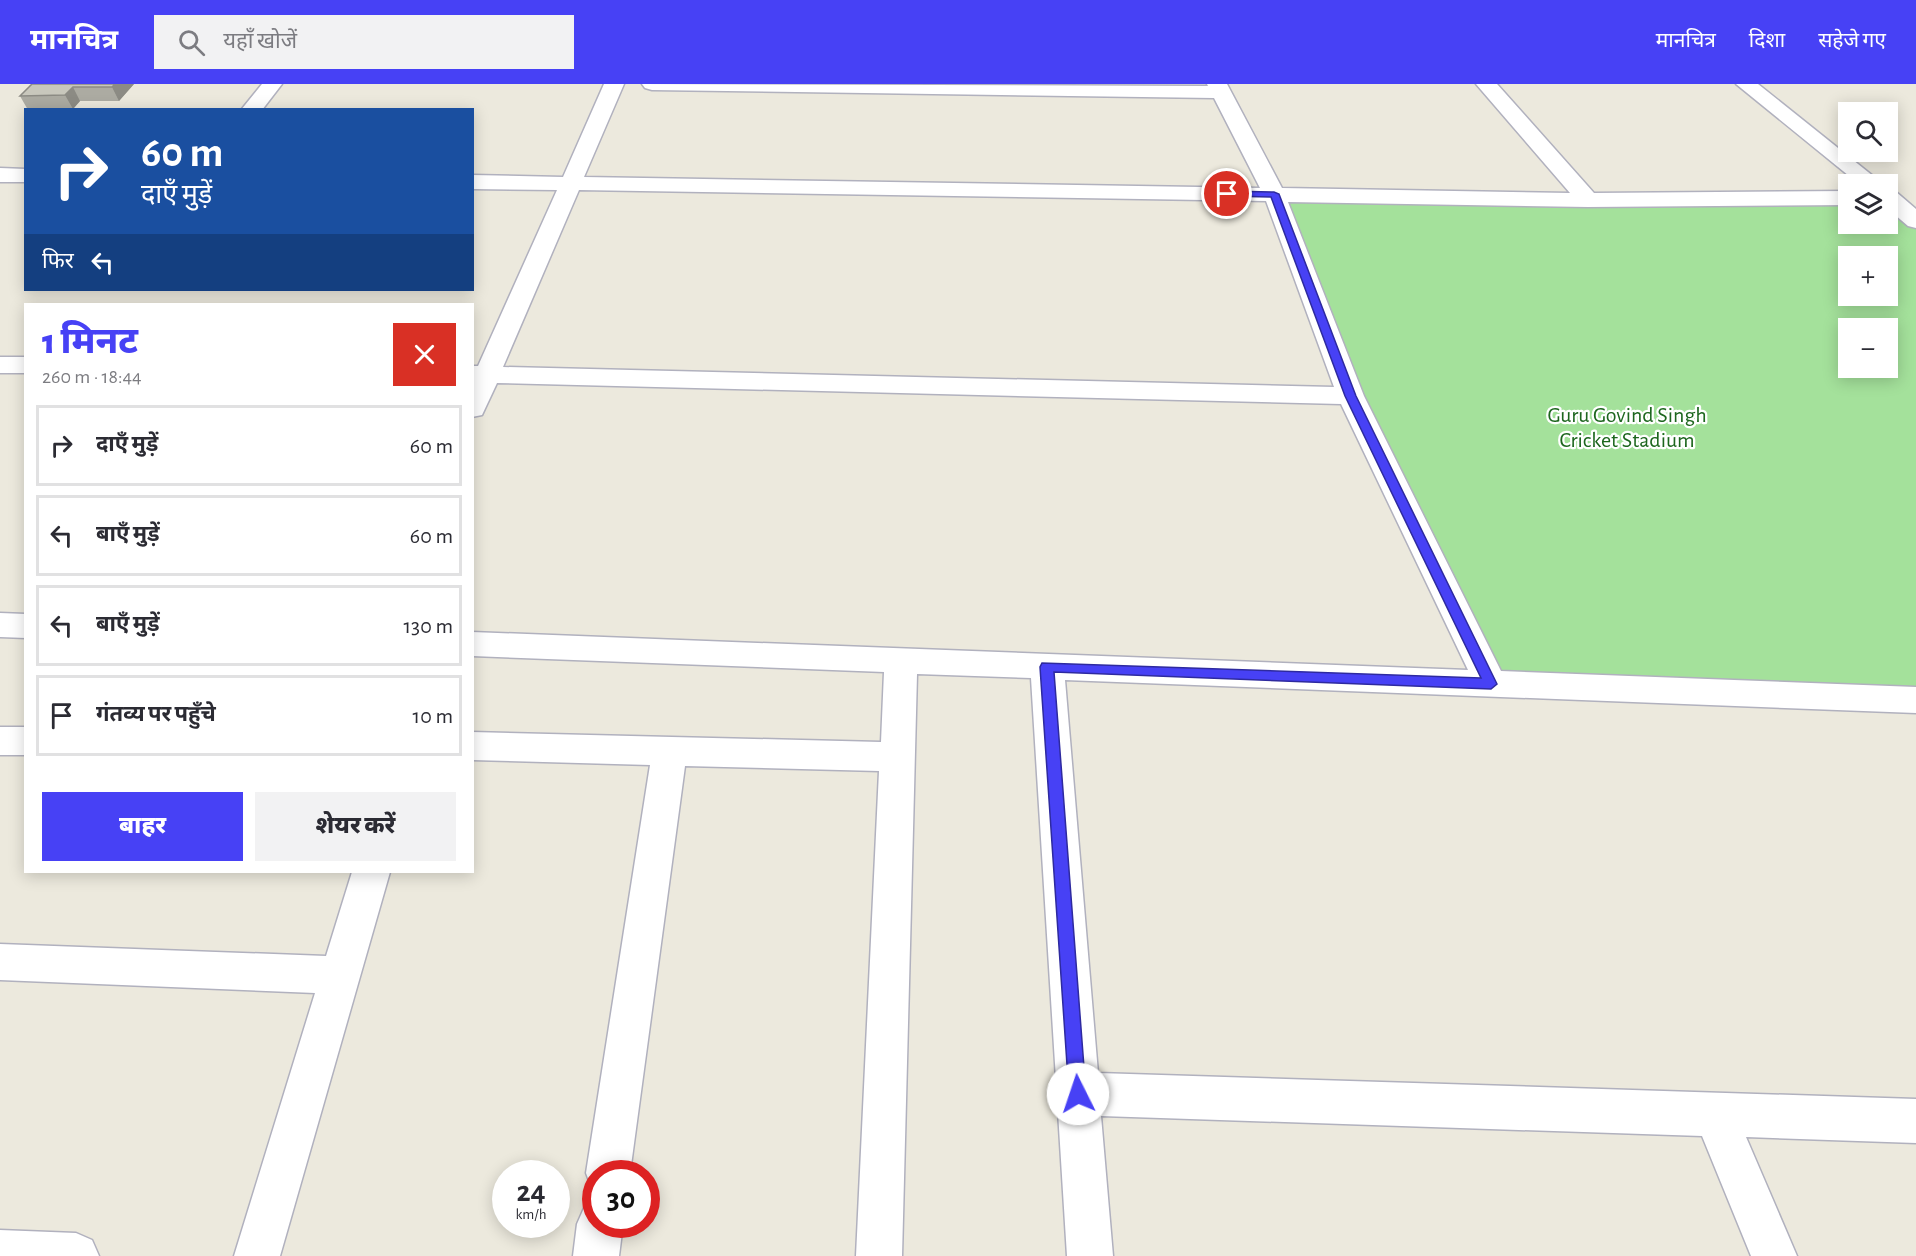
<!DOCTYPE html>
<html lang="hi">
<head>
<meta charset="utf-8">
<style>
  :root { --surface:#fff; --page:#f2f2f3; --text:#2b2b33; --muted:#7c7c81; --line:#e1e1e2; --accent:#4741f5 }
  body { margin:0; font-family:"Alegreya Sans","Noto Sans Devanagari",sans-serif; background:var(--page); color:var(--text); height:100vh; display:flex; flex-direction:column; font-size:22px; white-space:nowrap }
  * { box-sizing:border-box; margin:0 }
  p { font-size:20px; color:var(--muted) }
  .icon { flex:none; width:33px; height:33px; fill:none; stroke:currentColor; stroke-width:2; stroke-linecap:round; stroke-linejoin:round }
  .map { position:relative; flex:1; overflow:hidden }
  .side { position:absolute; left:24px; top:219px; width:450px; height:570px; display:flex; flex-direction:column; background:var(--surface); border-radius:0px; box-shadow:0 3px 15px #0003 }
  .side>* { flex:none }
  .top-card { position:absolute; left:24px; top:24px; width:450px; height:183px; border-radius:0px; box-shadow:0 3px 15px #0003; background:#1a4fa0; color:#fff; overflow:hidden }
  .buttons { position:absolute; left:1838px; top:18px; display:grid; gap:12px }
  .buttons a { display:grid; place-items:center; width:60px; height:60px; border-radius:0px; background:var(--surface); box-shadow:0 3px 15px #0003; font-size:30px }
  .speed { position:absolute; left:492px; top:1076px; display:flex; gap:12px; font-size:30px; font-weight:700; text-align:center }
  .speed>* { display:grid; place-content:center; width:78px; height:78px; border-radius:50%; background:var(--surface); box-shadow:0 3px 15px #0003; line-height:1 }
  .speed small { font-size:15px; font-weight:400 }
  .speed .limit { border:9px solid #d22; background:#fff; color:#111 }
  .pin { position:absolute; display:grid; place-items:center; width:51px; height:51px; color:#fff; margin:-26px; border:3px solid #fff; border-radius:50%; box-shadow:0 2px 6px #0007 }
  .me { position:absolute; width:66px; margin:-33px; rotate:356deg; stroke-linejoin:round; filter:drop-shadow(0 0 4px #0008) }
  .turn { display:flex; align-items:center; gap:21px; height:126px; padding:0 18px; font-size:27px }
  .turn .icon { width:78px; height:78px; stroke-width:2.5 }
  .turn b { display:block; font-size:42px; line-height:51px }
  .then { display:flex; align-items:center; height:57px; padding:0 18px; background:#0003; gap:12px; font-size:22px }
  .round { display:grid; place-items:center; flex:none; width:63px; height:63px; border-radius:0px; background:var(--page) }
  .head { display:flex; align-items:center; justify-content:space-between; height:102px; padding:0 18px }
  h1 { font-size:36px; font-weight:800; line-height:45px; color:var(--accent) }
  .button { display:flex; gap:12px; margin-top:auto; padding:12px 18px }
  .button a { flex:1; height:69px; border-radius:0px; background:var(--accent); color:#fff; font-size:24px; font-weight:800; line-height:69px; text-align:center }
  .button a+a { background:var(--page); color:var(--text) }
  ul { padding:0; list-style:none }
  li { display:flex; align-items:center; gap:18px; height:81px; margin:0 12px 9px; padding:0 6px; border:3px solid var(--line); border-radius:0px }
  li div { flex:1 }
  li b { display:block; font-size:22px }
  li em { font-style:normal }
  header { display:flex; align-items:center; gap:36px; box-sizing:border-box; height:84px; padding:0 30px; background:var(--accent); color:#fff }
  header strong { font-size:28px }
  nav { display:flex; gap:33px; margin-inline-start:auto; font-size:21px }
  .search { width:420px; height:54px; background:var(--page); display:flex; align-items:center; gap:15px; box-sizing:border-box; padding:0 21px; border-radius:0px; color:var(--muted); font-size:22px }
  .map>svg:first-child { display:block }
  .green { fill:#a4e19b; fill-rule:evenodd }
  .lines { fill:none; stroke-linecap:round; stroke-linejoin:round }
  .street-casing { stroke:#b1b1be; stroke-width:3 }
  .street { fill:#fff; fill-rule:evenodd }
  .wall { fill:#acaba2 }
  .shaded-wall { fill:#8c8b84 }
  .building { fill:#c8c7bc; stroke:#8c8b84; stroke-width:1.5 }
  .route { fill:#4741f5; stroke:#2e2a9f; stroke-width:1.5 }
  .labels { text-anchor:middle; stroke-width:4.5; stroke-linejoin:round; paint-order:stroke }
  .park-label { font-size:22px; fill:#1c661d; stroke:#fff }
</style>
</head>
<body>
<header>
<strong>मानचित्र</strong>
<div class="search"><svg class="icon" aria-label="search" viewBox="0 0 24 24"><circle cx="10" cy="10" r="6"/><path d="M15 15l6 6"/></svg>यहाँ खोजें</div>
<nav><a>मानचित्र</a><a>दिशा</a><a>सहेजे गए</a></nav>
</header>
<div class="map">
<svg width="1916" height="1172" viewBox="0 0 1916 1172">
  <rect width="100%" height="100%" fill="#ece9dd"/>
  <path class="green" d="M1274,110L1848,114V140H1887V114L1916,139V616L1491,600ZM1848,172H1887V212H1848ZM1848,244H1887V284H1848Z"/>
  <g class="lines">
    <defs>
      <path id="street" d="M262,0H282L262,26H241Z
        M604,0H624L584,93L1260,104L1214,14L652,6L645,4L642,0L1208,2L1207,0H1227L1282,104L1570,109L1476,0H1497L1594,109L1848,107V121L1588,123L1288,118L1364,312L1501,587L1916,603V629L1065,596L1098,989L1916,1015V1059L1746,1053L1797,1172H1751L1702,1052L1101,1032L1113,1172H1067L1031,594L917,590L902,1172H856L879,687L685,682L630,1089H596V1106L592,1105L586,1089L650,681L472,676V648L881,658L884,588L472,572V548L1468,586L1341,320L497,299L482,331L472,333V282H478L557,106L472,105V91L563,93ZM579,106L1266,117L1334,303L503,283Z
        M1736,0H1758L1883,100H1859Z
        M0,84L26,85V98H0Z
        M1887,105L1895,107L1916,125V144L1908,142L1887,124Z
        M0,273H26V289H0Z
        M0,529L26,530V554L0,553Z
        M0,643H26V671H0Z
        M352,788H390L280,1172H234L315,909L0,896V860L326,872Z
        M596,1119V1140H623L619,1172H573L577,1140L584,1124Z
        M0,1146L76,1149L92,1156L99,1172H0Z"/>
    </defs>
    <use href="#street" class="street-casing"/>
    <use href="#street" class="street"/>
  </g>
  <path class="wall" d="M32,0H134L119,17H80L73,25L28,26L20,12Z"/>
  <path class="shaded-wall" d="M115,0H134L119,17L112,3Z
    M73,3L80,17L73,25L65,11Z"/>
  <path class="building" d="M32,0H115L112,3H73L65,11L20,12Z"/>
  <path class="route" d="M1227,107L1274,108L1279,110L1356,312L1497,600L1491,605L1054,588L1086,1010L1084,1016L1078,1018L1071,1016L1069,1010L1040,583L1042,579L1481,594L1345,312L1271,113L1224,112V108Z"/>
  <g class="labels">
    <g class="park-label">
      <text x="1627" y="338">Guru Govind Singh<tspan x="1627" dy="25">Cricket Stadium</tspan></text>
    </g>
  </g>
</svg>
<div class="buttons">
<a><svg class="icon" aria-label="search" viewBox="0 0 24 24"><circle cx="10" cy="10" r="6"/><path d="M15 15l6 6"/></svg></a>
<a><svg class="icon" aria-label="layers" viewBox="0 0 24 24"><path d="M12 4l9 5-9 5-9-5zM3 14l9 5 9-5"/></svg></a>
<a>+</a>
<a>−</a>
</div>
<div class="speed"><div>24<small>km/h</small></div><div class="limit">30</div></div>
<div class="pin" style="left:1227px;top:110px;background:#d93025"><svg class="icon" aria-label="arrive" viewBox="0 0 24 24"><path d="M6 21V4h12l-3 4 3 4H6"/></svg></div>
<svg class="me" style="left:1078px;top:1010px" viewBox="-20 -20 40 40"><circle r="19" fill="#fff"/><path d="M0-13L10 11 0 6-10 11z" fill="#4741f5"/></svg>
<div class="top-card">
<div class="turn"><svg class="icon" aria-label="right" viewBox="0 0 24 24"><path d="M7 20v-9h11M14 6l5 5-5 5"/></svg><div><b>60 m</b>दाएँ मुड़ें</div></div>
<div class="then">फिर<svg class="icon" aria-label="left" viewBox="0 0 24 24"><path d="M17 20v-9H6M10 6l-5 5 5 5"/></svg></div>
</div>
<section class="side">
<div class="head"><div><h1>1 मिनट</h1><p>260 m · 18:44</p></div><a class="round" style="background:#d93025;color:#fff"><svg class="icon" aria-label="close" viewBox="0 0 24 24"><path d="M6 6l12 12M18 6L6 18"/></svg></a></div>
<ul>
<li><svg class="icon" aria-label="right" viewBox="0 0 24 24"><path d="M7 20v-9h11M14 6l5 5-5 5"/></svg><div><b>दाएँ मुड़ें</b></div><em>60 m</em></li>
<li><svg class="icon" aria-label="left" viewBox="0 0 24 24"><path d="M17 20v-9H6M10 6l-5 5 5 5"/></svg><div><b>बाएँ मुड़ें</b></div><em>60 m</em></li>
<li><svg class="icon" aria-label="left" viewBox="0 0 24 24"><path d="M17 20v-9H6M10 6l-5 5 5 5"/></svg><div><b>बाएँ मुड़ें</b></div><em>130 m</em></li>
<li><svg class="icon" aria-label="arrive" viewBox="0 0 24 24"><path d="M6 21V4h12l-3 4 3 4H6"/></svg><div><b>गंतव्य पर पहुँचे</b></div><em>10 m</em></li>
</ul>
<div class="button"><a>बाहर</a><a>शेयर करें</a></div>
</section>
</div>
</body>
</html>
